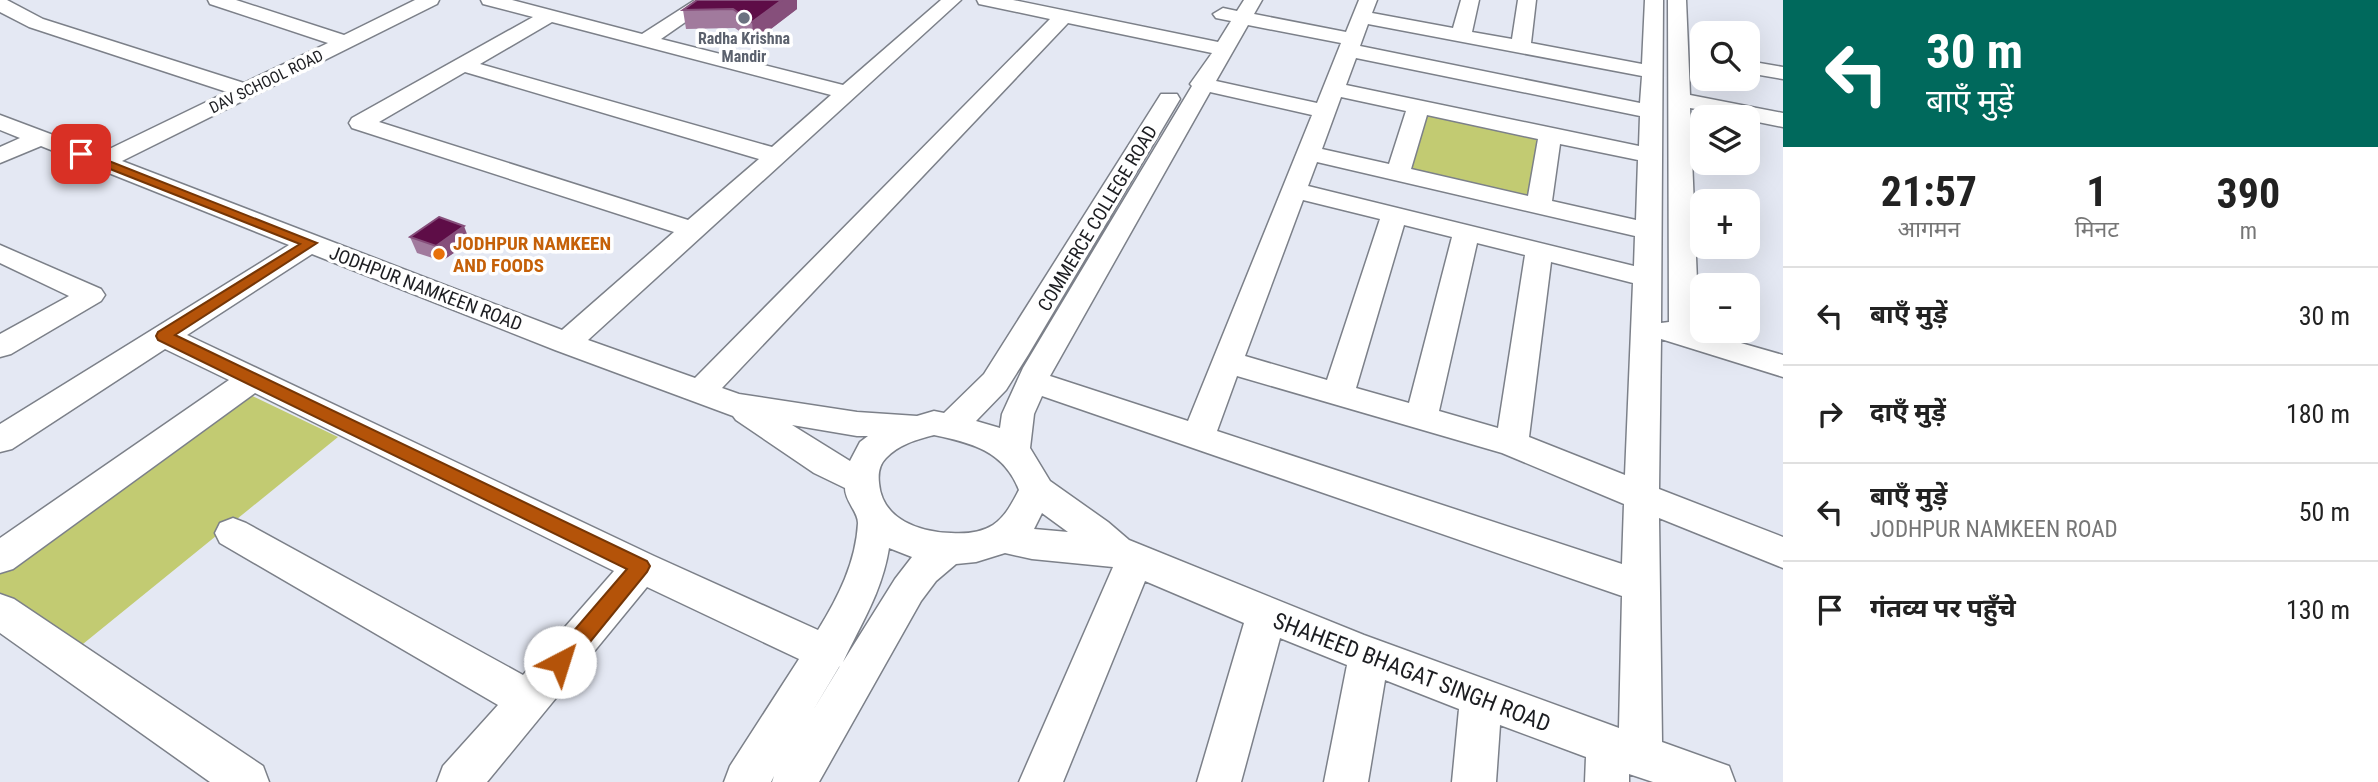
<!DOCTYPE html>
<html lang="hi">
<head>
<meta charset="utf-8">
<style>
  :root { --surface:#fff; --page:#f6f6f6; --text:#222; --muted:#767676; --line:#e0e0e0 }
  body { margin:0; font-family:"Roboto Condensed","Noto Sans Devanagari",sans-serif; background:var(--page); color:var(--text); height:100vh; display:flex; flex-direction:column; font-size:26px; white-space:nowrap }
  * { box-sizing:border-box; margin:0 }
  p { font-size:23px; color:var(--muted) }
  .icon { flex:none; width:38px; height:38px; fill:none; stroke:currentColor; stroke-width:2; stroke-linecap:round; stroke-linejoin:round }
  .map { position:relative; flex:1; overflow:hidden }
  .panel { display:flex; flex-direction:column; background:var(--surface); width:595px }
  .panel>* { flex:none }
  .banner { background:#00695c; color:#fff; overflow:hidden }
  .tools { position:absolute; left:1690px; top:21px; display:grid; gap:14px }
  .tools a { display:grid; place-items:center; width:70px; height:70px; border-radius:14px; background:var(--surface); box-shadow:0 7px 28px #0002; font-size:35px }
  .pin { position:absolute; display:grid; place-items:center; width:60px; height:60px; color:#fff; margin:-30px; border-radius:14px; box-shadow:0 4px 10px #0006 }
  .me { position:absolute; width:77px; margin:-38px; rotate:40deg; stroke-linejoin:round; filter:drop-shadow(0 0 5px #0008) }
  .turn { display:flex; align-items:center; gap:24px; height:147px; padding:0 28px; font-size:32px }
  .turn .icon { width:91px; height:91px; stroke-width:2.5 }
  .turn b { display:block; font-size:49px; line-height:60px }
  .eta { display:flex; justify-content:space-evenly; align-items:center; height:119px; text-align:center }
  .eta b { font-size:42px; font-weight:700; line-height:49px }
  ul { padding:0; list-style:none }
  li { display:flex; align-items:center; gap:21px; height:98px; padding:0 28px; border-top:2px solid var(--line) }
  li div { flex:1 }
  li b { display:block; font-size:26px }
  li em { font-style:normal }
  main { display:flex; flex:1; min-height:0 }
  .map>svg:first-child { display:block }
  .green { fill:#c2cb72 }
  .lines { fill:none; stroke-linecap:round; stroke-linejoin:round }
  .minor-casing { stroke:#7c8089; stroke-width:3 }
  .minor { fill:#fff; fill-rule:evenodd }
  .wall { fill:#a17a9d }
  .shaded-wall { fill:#864f7b }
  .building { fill:#5e0d47; stroke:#864f7b; stroke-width:2 }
  .route { fill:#b45309; stroke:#753606; stroke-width:2 }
  .worship-dot { fill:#6b7280; stroke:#fff; stroke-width:2.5 }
  .food-dot { fill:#e8710a; stroke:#fff; stroke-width:2.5 }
  .labels { text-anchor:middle; stroke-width:7; stroke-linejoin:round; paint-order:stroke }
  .far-worship-label { font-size:16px; font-weight:bold; fill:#5b616d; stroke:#fff }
  .far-street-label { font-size:16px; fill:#1c1d21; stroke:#fff }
  .street-label { font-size:19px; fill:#1c1d21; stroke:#fff }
  .food-label { font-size:19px; font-weight:bold; fill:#c56008; stroke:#fff; text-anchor:start }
  .near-street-label { font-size:23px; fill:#1c1d21; stroke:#fff }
</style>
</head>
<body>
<main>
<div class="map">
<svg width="1783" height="782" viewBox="0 0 1783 782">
  <rect width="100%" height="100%" fill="#e4e8f3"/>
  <path class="green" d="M1425,112L1539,136L1534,200L1410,171Z
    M242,391L338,437L78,648L0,597V565Z"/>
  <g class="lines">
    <defs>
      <path id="minor" d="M0,0H7L43,19L244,83L328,43L210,4L208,0H236L344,35L415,0H439L437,4L122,161L562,330L674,232L352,128L349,123L352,118L533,17L483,4L481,0H512L642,34L695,0H717L661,39L843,85L941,0H961L588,340L695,378L1050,19L979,4L977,0H1013L1218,42L1231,21L1216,18L1213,14L1223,8L1237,11L1244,0H1262L1254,14L1346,32L1359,0H1377L1372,13L1453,28L1461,0H1479L1472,32L1512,39L1518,0H1536L1531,43L1642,64L1645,0H1663L1661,323L1669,322L1668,0H1686L1690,95L1783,113V127L1748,120V117L1690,108L1699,331L1783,355V377L1661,339L1659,489L1783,537V568L1659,518L1662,742L1729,766L1735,782H1653L1629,774V782H1585L1586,757L1500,725L1496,782H1452L1459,709L1385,680L1368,782H1324L1347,665L1280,638L1241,782H1197L1244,623L1145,581L1063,782H1019L1113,567L1032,559L1005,553L976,562L956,564L936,581L921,601L819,782H772L774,776L771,782H724L730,766L799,659L647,587L487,782H437L443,766L498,705L220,543L215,533L220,523L233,518L246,523L523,675L614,571L255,393L13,569L0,573V538L229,380L165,349L12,449L0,452V424L289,245L41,146L0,163V147L20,138L0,130V115L101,153L227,92L29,27L0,12ZM552,22L831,95L772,147L480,64ZM1068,23L1212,53L1190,84L1192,86L1023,368L1002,414L1000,428L976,421L1006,390L1028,355L1180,99L1177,94H1161L984,374L944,413L934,411L917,416L857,412L739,394L722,388ZM1368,24L1642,76L1640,103L1360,46ZM1248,25L1341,43L1317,103L1216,81ZM1356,58L1640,116L1639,146L1346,85ZM465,72L759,159L688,220L379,122ZM1210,92L1312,115L1188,421L1050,376ZM1341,97L1406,111L1389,164L1322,149ZM1427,115L1538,139L1528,196L1411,169ZM1560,144L1638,160L1636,220L1552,201ZM1317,162L1635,236L1634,266L1308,186ZM1303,200L1380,219L1327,380L1245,356ZM1404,225L1452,237L1409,403L1356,388ZM1477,243L1525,255L1498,428L1439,411ZM312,254L555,350L733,416L736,420L814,473L845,488C845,501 858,512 858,523C856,562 838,598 818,630L654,556L187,335ZM1551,262L1633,283L1625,475L1529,437ZM1237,376L1502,453L1624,504L1622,564L1217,431ZM1042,396L1622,596L1619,728L1364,635L1129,540L1108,522L1050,481L1030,448L1034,414ZM792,425L857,436H868L860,442L850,461ZM934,435C972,443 1004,451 1019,490C1012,503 1006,516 993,525C980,533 966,534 951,533C920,532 882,520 879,483C878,474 879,465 886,458C899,444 916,440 934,435ZM1042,513L1068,532L1034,529ZM889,548L912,557L895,579L843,662C861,624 882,592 889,548ZM840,666L812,712L839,667Z
        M1748,61L1783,67V79L1748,73Z
        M0,245L101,289L105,295L101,301L11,354L0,357V334L69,296L0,263Z
        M0,594L14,599L263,766L269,782H210L0,633Z"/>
    </defs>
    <use href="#minor" class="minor-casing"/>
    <use href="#minor" class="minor"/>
  </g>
  <path class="wall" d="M697,0L797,9L754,42L735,28L686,29L683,10Z
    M410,237L470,242L442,261L417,253Z"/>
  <path class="shaded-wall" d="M782,0H797V9L754,42L752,22Z
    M464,226L470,242L442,261L436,246Z"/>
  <path class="building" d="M697,0H782L752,22L733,9L683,10Z
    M439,217L464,226L436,246L410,237Z"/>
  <path class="route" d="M81,150L317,243L175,335L647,561L650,566L647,572L568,669L560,671L553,669L550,662L553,655L627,569L158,340L156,336L158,332L300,244L77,156V151Z"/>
  <circle class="worship-dot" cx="744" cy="18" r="7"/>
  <circle class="food-dot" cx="439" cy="254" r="7"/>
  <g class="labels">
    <g class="far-worship-label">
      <text x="744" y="44">Radha Krishna<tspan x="744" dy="18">Mandir</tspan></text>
    </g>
    <g class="far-street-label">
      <text transform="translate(266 81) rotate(-26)" y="6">DAV SCHOOL ROAD</text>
    </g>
    <g class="street-label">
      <text transform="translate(1097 218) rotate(-59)" y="7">COMMERCE COLLEGE ROAD</text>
      <text transform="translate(426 288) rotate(21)" y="7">JODHPUR NAMKEEN ROAD</text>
    </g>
    <g class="food-label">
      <text x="453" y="250">JODHPUR NAMKEEN<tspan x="453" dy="22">AND FOODS</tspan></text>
    </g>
    <g class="near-street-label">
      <text transform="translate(1412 672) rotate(21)" y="8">SHAHEED BHAGAT SINGH ROAD</text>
    </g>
  </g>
</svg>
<div class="tools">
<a><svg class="icon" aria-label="search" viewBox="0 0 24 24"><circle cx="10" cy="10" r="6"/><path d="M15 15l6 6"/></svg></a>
<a><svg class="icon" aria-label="layers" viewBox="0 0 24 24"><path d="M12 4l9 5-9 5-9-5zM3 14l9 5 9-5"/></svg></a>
<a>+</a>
<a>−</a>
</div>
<div class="pin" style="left:81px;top:154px;background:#d93025"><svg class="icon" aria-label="arrive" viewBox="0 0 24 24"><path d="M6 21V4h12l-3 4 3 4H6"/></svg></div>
<svg class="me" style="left:560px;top:662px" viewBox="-20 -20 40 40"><circle r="19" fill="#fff"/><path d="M0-13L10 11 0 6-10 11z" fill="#b45309"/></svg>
</div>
<section class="panel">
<div class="banner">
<div class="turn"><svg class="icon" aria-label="left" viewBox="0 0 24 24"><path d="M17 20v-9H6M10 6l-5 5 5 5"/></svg><div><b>30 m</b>बाएँ मुड़ें</div></div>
</div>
<div class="eta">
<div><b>21:57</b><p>आगमन</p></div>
<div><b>1</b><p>मिनट</p></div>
<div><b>390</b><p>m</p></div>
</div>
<ul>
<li><svg class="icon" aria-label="left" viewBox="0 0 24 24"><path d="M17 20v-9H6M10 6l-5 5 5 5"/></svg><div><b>बाएँ मुड़ें</b></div><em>30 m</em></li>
<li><svg class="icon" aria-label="right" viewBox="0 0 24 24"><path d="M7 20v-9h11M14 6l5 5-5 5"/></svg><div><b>दाएँ मुड़ें</b></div><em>180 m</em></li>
<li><svg class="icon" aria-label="left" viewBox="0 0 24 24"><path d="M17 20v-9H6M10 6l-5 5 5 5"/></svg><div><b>बाएँ मुड़ें</b><p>JODHPUR NAMKEEN ROAD</p></div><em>50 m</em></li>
<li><svg class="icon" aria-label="arrive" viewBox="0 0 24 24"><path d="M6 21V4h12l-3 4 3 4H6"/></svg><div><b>गंतव्य पर पहुँचे</b></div><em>130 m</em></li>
</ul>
</section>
</main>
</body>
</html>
